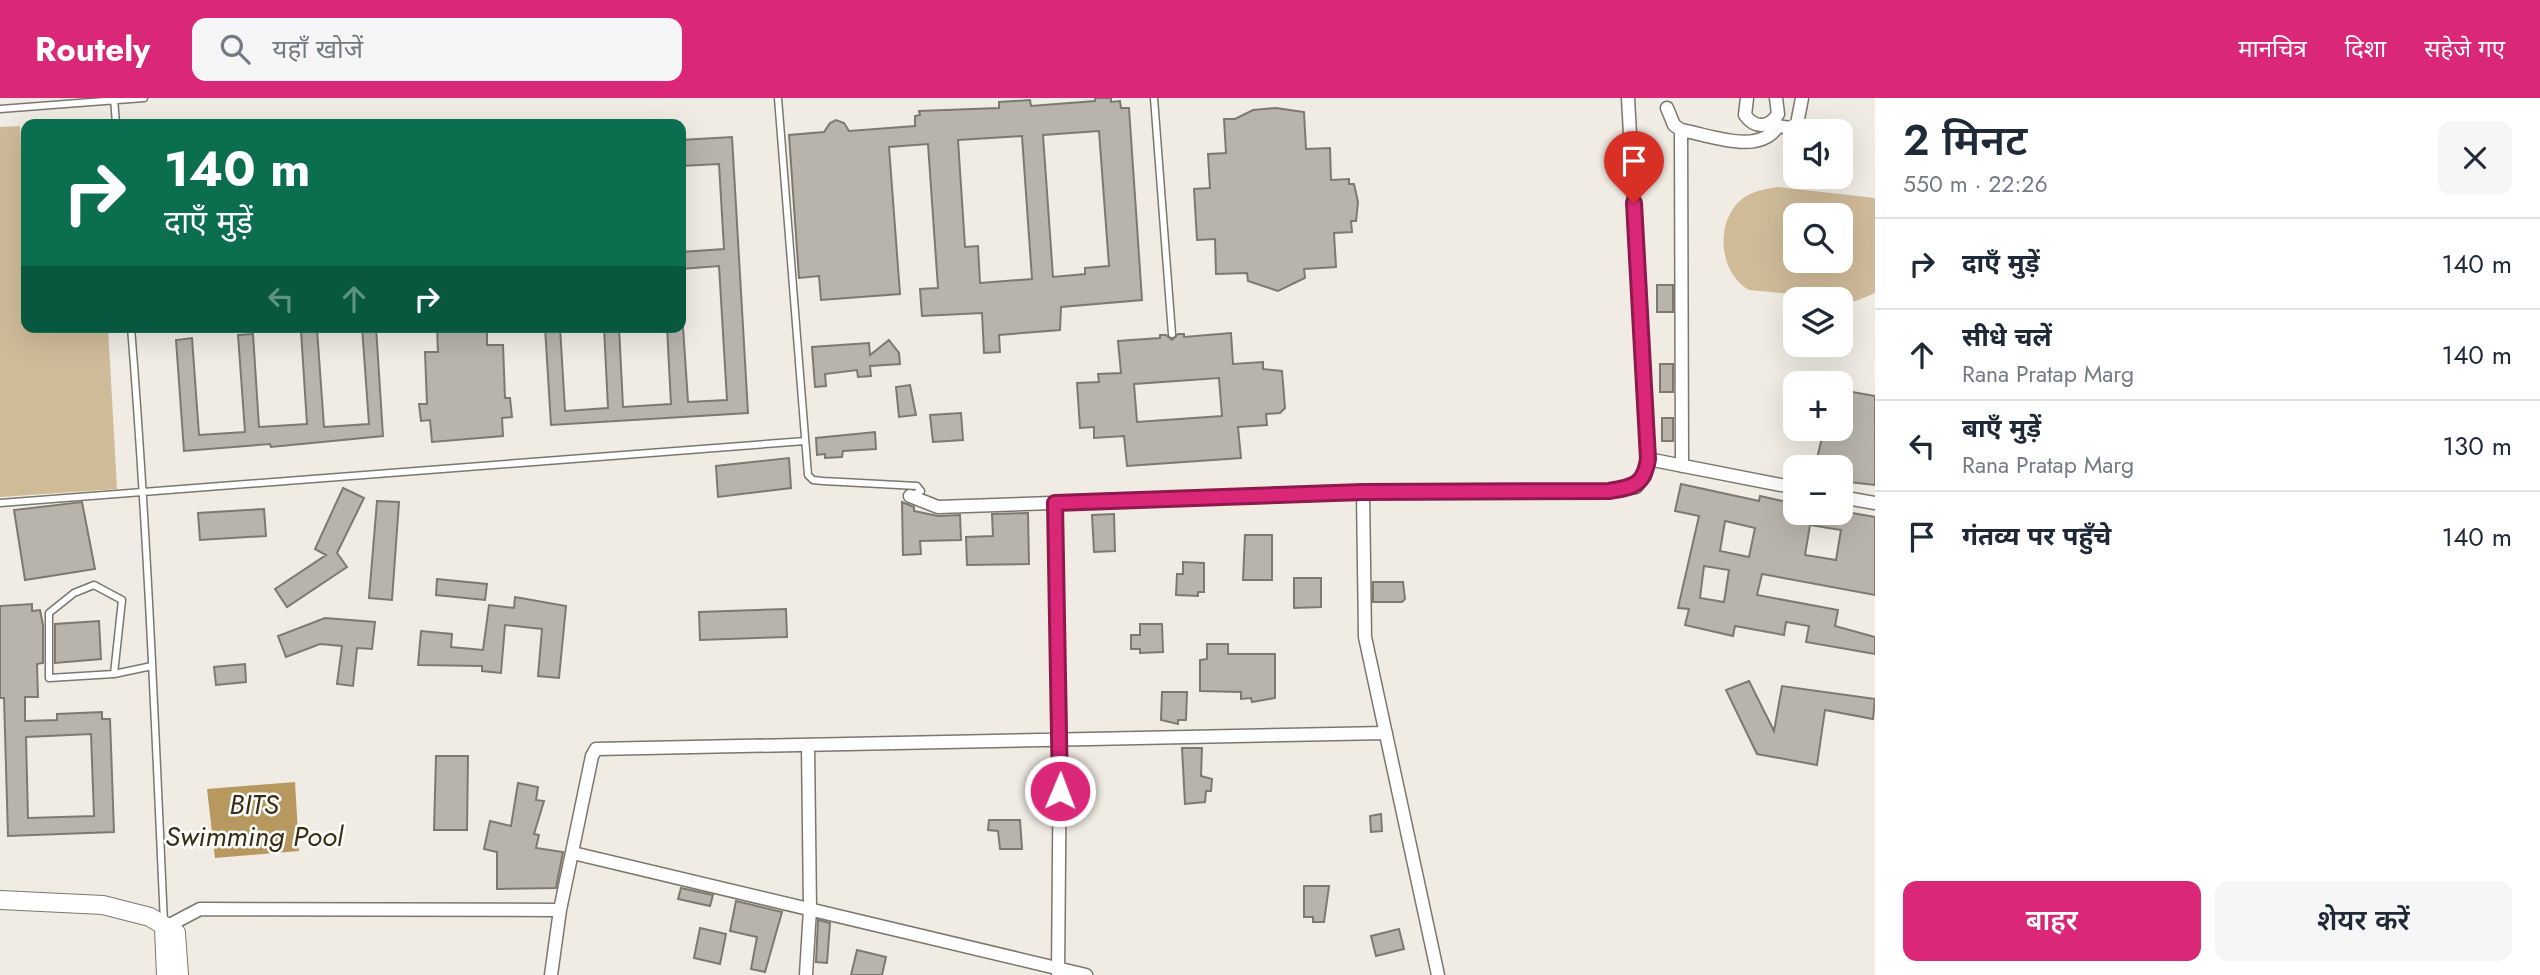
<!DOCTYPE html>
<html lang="hi">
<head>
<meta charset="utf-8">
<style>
  :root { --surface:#fff; --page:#f6f6f7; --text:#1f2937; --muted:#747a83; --line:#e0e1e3; --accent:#db2777 }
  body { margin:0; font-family:Jost,"Noto Sans Devanagari",sans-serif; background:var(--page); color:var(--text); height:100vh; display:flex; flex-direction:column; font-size:26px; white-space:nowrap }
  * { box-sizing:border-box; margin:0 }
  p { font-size:23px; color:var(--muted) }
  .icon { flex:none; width:38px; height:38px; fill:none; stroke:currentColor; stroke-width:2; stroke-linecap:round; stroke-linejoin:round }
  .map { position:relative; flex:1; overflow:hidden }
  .side { display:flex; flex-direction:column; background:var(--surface); width:665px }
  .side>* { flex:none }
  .top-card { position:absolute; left:21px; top:21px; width:665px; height:214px; border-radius:14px; box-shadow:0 7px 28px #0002; background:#0b6e4f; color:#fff; overflow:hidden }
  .fabs { position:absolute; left:1783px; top:21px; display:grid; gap:14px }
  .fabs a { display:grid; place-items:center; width:70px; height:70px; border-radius:14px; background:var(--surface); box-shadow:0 7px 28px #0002; font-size:35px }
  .pin { position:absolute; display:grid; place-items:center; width:60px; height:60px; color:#fff; margin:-72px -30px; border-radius:50% 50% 50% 0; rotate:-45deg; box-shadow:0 0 7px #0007 }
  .pin .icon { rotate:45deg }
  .me { position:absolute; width:77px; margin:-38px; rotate:1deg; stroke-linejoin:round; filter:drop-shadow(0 0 5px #0008) }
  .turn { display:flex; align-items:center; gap:24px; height:147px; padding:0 28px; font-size:32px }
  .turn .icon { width:91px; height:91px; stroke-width:2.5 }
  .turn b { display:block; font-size:49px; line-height:60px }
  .lanes { display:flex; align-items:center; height:66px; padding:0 28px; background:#0003; justify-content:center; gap:35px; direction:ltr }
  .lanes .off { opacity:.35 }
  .round { display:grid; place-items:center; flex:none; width:74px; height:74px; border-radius:14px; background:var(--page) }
  .summary { display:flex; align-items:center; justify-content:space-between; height:119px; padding:0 28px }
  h1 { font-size:42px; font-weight:600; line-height:52px }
  .primary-button { display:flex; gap:14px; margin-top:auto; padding:14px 28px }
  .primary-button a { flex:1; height:80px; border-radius:14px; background:var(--accent); color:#fff; font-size:28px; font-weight:600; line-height:80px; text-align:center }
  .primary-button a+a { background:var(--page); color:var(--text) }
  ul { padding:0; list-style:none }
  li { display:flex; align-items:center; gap:21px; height:91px; padding:0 28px; border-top:2px solid var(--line) }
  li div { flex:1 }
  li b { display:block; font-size:26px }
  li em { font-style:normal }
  header { display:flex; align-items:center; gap:42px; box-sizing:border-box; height:98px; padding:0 35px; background:var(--accent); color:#fff }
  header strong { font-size:33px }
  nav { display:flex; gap:38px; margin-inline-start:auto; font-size:24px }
  .search { width:490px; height:63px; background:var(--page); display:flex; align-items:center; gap:18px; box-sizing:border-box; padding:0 24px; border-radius:14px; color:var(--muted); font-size:26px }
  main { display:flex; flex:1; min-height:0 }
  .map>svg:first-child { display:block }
  .green { fill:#cfbb98; fill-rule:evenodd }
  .water { fill:#b79960 }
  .building { fill:#b8b3ab; stroke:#7d7971; stroke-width:2; fill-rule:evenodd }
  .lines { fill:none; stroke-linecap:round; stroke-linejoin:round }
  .lane-casing { stroke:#7b776f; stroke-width:9 }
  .street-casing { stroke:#7b776f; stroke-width:15 }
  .secondary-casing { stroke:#7b776f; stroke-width:20 }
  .lane { stroke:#fff; stroke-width:6 }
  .street { stroke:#fff; stroke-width:12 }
  .secondary { stroke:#fff; stroke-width:18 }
  .route-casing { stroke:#8e194d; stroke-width:18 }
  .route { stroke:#db2777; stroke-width:12 }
  .labels { text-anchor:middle; stroke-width:5; stroke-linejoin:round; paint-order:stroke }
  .water-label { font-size:28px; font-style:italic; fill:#3a2d12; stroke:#fff }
</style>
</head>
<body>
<header>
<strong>Routely</strong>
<div class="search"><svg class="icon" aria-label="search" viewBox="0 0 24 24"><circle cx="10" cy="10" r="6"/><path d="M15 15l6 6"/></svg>यहाँ खोजें</div>
<nav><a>मानचित्र</a><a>दिशा</a><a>सहेजे गए</a></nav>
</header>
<main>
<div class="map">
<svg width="1875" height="877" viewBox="0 0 1875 877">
  <rect width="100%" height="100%" fill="#f0ebe3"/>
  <path class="green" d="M20,28L26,120V229H108L117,391L0,399V29Z
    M1778,89L1875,100V195L1856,203L1841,205V201L1749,192C1719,175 1714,124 1742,101C1752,93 1766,91 1778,89ZM1796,117H1841V163H1796Z"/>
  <path class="water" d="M295,684L299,753L215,760L207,691Z"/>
  <path class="building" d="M1095,0H1111V4L1120,3L1121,10H1129L1142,202L1061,209L1060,232L999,237L1000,254L984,255L982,215L922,218L920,191L938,190L928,46L889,49L900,196L821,202L819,178L799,180L789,37L824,34L830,25L836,22L844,25L849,33L915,28V18L920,17L919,13L999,10V4L1030,2L1031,8L1095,3ZM1099,33L1109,168L1085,170V176L1053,179L1043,37ZM1022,38L1032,181L980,185L978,148L965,149L958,42Z
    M1276,10L1304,14L1306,51L1330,50L1331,82L1349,81V86H1354L1358,104L1356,123H1351L1352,134L1334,135L1336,169L1304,171L1305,180L1278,193L1248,183L1247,175L1216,176L1215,141L1197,142L1194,91L1210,90L1208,56L1226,55L1224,21H1235L1253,12Z
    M732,39L748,315L551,327L545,229H560L565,313L608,310L604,229H619L623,309L671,306L667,229H683L688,304L727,302L719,168L681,171V154L724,151L719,66L681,68V42Z
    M1657,187H1673V214H1657Z
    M362,229H376L383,338L271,349L270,346L184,353L176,242L192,240L199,337L245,334L238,237L253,236L259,329L307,326L301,233L317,231L324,329L369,326Z
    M437,229H487V247H503L505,300H510L512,319L502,320L503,338L432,344L430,322L421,323L419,306H427L425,254H438Z
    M1231,235L1233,266L1263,264V271L1282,273L1285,310L1280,315L1266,316L1267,327L1238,329L1241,360L1127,368L1124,338L1094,340V329L1080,330L1077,285L1099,284L1098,276L1121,275L1118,243L1160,240V237H1166L1172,242L1178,236H1184V239ZM1219,280L1222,318L1137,324L1134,286Z
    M889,242L899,255L900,266L870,268L871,278L858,279L857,272L825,276L826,288L815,289L812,249L869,245L870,257Z
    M1660,266H1673V294H1660Z
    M910,287L916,317L899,319L896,289Z
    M1841,292L1875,298V387L1841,383V369H1815L1824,331H1841Z
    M961,315L963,342L933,344L930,317Z
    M1662,320H1673V343H1662Z
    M875,334L876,351L843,353L842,359L825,360V356L817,357L816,340Z
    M789,360L791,390L718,399L716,368Z
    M1681,386L1759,403L1760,398L1796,406V415L1841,413L1875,419V497L1762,476L1757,497L1838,512L1835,528L1875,539V556L1806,544L1809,528L1786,524L1784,537L1735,528L1733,538L1685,527L1689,511L1678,510L1699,418L1675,413ZM1725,423L1755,430L1749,459L1720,453ZM1810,427L1841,432L1836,462L1805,457ZM1704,468L1729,472L1724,504L1700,500Z
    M343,390L364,400L337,455L347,469L287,509L275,491L326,457L315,451Z
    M377,403L399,404L392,502L369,500Z
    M82,404L95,471L25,482L14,412Z
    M902,404L914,409V413L938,418L960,417L961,442L920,443L921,456L903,457Z
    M264,411L266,438L200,442L198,415Z
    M1028,415L1029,466L967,467L966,439L993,438L992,416Z
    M1114,416L1115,453L1094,454L1092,417Z
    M1245,437H1272V482H1243Z
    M1183,464L1204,465V494H1198V498L1176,497L1177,476H1183Z
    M1294,480H1321V509L1294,510Z
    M437,481L487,486L485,502L436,497Z
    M1373,484H1403L1405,501L1402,504H1373Z
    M515,499L566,508L559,580L538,578L542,531L505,527L501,575L482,573V568L418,567L421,533L452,536L451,549L483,552L489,507L514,510Z
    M32,506V513L40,512L43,527V565L37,566L38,599H25V623L57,622V616L102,614V621H110L114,734L8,738L4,600H0V508ZM91,636L94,718L28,720L26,639Z
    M786,511L787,539L700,542L699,514Z
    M325,520L375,524L372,551L357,550L353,588L337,586L342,548L320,546L286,559L278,538Z
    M99,523L101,561L55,565V526Z
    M1140,526H1162L1163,554L1140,555V551H1131V537H1140Z
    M1207,546H1228V556H1275V600L1252,604L1251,600L1241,601V594L1200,593V562L1207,561Z
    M245,566L246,584L216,587L214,569Z
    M1749,583L1774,633L1782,588L1875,601L1873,621L1825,612L1817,667L1757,656L1726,592Z
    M1162,594H1187L1186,622H1178V626L1161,622Z
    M1182,650H1202L1201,678L1212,681L1211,693H1206L1205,704L1185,706Z
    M436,658H468L467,732H434Z
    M518,685L538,689L536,702L544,703L534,736L539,737L536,750L563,754L556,790L497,791V754L484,751L490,723L511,728Z
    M1381,716L1382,733L1371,734L1370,718Z
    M989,722H1020L1022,751H1000L998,733L988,732Z
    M1304,788H1329L1324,824H1313V819H1304Z
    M681,790L713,797L710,808L678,801Z
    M736,803L782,814L765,874L751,871L757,839L730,833Z
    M818,822L830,825L827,865L816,864Z
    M700,830L726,836L720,866L694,860Z
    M1399,831L1404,851L1376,858L1371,838Z
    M857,852L886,859L882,877H851Z"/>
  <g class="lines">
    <defs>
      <path id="lane" d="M114,0L116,26
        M778,0L808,377L813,382L823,383L917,388L921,393L912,397
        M1154,0L1172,236
        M0,11L144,0
        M131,229C147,427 155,626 164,825
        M0,405L805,343
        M114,576L122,502L94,487L74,495L49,515V580L114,576L152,568"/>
      <path id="street" d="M1747,0L1745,17C1755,31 1769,30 1778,16L1776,0
        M1667,10L1674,27L1681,32C1710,37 1759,58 1778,28
        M1772,27L1796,31L1802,0
        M1681,32L1682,368
        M1648,361L1796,390
        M1363,394L1365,539L1438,877
        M910,398L938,409L1363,394L1610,393L1636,389L1645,378L1648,361L1628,0
        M1841,399L1875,405
        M1055,405L1060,642L1058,877
        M573,755L1086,877
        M164,830L200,811L560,812
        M551,877L560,812L592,658L596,651L1386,635
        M806,877L810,811L808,647"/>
      <path id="secondary" d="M0,802L103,807L150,819L176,835L179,877
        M164,830L166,877"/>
    </defs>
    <use href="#lane" class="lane-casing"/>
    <use href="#street" class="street-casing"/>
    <use href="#secondary" class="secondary-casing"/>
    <use href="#lane" class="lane"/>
    <use href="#street" class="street"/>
    <use href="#secondary" class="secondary"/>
  </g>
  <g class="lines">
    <defs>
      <path id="route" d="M1060,693L1055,405L1363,394L1609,393C1634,389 1644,387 1648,361L1634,105"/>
    </defs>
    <use href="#route" class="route-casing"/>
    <use href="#route" class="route"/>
  </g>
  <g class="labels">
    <g class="water-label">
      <text x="254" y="716">BITS<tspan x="254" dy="32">Swimming Pool</tspan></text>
    </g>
  </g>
</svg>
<div class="fabs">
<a><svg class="icon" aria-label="sound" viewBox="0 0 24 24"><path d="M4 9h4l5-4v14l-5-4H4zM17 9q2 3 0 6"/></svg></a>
<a><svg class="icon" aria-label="search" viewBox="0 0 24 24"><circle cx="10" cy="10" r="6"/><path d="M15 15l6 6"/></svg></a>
<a><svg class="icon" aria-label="layers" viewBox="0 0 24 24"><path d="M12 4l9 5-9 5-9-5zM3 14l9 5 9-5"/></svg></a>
<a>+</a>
<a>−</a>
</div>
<div class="pin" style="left:1634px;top:105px;background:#d93025"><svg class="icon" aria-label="arrive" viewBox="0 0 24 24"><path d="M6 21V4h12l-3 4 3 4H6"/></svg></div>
<svg class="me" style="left:1060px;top:693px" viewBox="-20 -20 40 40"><circle r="17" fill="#db2777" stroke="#fff" stroke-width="3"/><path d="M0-11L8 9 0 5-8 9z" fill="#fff"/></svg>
<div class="top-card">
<div class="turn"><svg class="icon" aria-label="right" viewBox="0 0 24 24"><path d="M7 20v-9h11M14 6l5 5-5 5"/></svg><div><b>140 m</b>दाएँ मुड़ें</div></div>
<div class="lanes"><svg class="icon off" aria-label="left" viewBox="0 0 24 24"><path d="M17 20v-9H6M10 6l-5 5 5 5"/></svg><svg class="icon off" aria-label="ahead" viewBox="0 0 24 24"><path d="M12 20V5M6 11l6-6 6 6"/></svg><svg class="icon" aria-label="right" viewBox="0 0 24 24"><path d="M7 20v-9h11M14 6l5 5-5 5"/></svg></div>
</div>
</div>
<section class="side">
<div class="summary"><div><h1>2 मिनट</h1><p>550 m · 22:26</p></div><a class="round"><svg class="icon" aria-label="close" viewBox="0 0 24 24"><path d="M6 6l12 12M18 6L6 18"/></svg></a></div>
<ul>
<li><svg class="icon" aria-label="right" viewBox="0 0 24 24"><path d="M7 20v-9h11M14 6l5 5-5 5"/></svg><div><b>दाएँ मुड़ें</b></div><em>140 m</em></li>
<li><svg class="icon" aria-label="ahead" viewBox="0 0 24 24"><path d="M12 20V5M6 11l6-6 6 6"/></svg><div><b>सीधे चलें</b><p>Rana Pratap Marg</p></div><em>140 m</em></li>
<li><svg class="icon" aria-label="left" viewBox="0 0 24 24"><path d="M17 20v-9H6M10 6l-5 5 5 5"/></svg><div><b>बाएँ मुड़ें</b><p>Rana Pratap Marg</p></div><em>130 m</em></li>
<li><svg class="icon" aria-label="arrive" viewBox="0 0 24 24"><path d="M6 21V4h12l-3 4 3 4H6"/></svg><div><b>गंतव्य पर पहुँचे</b></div><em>140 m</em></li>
</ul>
<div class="primary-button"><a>बाहर</a><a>शेयर करें</a></div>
</section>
</main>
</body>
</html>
